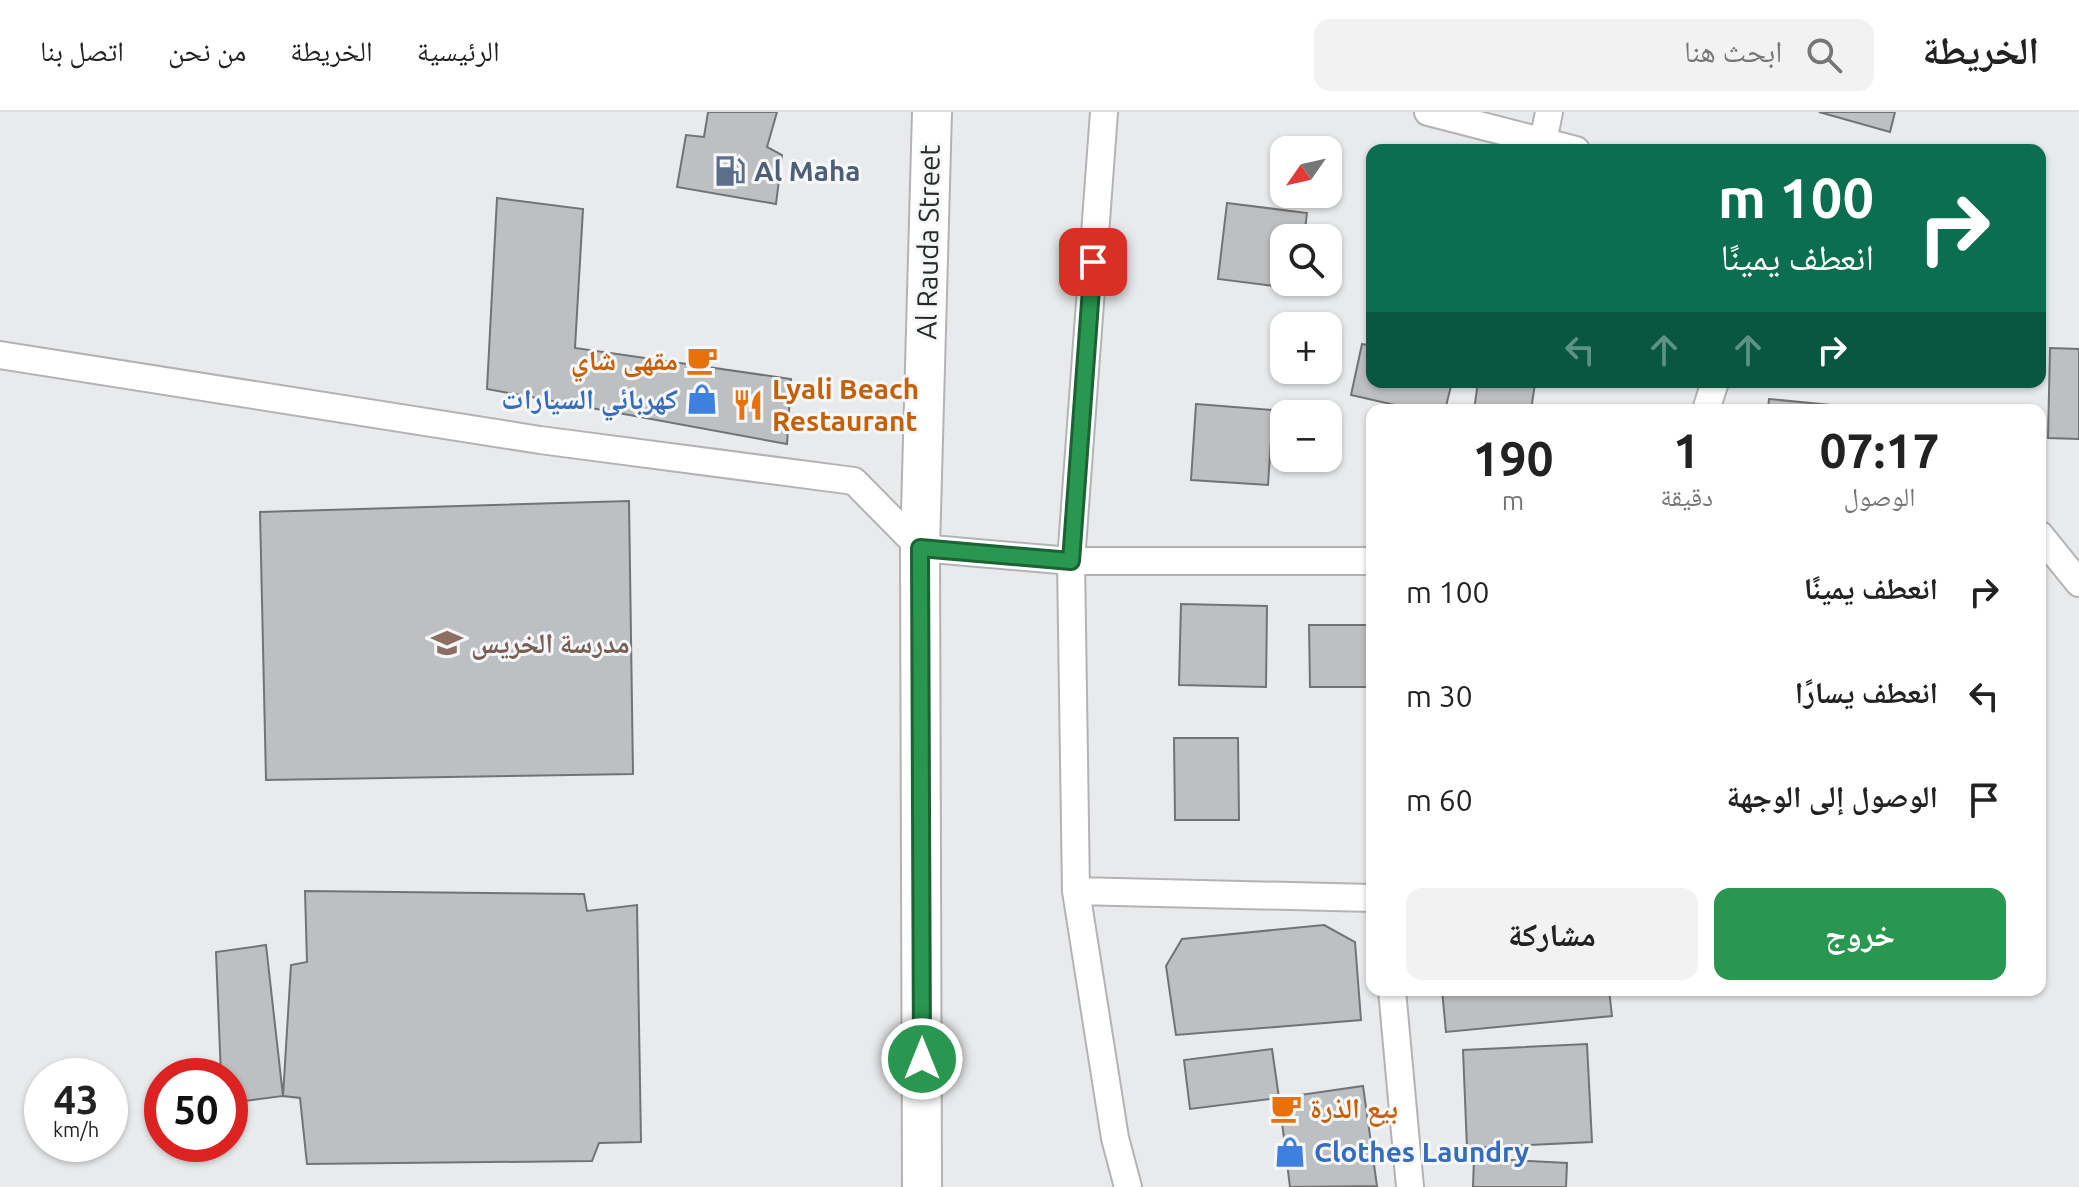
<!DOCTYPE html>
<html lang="ar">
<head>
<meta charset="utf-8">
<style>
  :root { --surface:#fff; --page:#f2f2f2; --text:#222; --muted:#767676; --line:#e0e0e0; --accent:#299750 }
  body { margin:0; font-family:Ubuntu,"Noto Naskh Arabic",sans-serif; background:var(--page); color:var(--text); direction:rtl; height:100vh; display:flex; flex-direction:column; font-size:30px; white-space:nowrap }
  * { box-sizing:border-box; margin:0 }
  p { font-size:26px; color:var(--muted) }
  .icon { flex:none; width:44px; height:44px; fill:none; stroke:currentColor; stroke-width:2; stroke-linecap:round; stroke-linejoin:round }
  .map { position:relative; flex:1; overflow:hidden; direction:ltr }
  .panel { position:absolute; left:1366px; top:292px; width:680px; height:592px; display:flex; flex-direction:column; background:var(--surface); border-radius:16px; box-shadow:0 2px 6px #0004; direction:rtl }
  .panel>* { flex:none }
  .guide { position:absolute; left:1366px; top:32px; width:680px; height:244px; border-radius:16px; box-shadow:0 2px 6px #0004; direction:rtl; background:#0b6e4f; color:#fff; overflow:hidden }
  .needle { width:52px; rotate:236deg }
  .fabs { position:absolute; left:1270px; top:24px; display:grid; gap:16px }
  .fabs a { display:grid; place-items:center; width:72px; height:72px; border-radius:16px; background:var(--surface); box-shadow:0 2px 6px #0004; font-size:40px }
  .speed { position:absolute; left:24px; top:946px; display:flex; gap:16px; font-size:40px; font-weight:700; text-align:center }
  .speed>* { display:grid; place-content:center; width:104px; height:104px; border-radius:50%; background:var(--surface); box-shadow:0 2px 6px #0004; line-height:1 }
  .speed small { font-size:20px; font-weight:400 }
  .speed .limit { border:12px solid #d22; background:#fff; color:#111 }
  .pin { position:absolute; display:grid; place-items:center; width:68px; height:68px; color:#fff; margin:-34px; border-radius:16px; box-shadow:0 4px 12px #0006 }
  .me { position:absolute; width:88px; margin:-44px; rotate:0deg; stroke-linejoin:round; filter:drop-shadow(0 0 6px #0008) }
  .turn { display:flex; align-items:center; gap:28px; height:168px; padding:0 40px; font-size:36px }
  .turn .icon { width:104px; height:104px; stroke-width:2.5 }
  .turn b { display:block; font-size:56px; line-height:68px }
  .lanes { display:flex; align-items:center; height:76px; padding:0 40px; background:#0003; justify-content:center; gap:40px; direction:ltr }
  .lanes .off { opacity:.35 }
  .eta { display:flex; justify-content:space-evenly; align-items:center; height:136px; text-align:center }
  .eta b { font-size:48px; font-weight:700; line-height:56px }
  .primary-button { display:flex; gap:16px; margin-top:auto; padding:16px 40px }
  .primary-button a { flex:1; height:92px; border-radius:16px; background:var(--accent); color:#fff; font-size:32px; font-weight:700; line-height:92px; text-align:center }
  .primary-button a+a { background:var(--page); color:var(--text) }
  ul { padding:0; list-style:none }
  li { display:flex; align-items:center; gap:24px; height:104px; padding:0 40px }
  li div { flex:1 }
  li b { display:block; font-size:30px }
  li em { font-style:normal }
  header { display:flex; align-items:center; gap:48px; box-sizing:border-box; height:112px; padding:0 40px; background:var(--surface); border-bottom:2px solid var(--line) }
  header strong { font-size:38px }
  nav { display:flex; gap:44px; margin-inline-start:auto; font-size:28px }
  .search { width:560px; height:72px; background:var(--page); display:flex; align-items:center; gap:20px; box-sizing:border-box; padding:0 28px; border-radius:16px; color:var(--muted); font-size:30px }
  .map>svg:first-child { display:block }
  .building { fill:#bebfc0; stroke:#727374; stroke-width:2 }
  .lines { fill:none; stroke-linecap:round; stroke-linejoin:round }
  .minor-casing { stroke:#b3b3b5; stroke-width:30 }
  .secondary-casing { stroke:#b3b3b5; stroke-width:42 }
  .minor { stroke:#fff; stroke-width:26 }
  .secondary { stroke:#fff; stroke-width:38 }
  .route-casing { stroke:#1b6234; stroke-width:20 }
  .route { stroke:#299750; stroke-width:14 }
  .labels { text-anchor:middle; stroke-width:6; stroke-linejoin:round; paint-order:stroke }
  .service-label { font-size:28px; font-weight:bold; fill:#4e5e75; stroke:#f6f7f9; text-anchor:start }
  .street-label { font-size:28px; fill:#292a2a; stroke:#f6f7f9 }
  .food-label { font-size:28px; font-weight:bold; fill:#c56008; stroke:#f6f7f9; text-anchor:start }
  .shop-label { font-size:28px; font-weight:bold; fill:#366cbe; stroke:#f6f7f9; text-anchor:end }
  .education-label { font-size:28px; font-weight:bold; fill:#785e54; stroke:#f6f7f9; text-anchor:start }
</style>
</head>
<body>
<header>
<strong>الخريطة</strong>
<div class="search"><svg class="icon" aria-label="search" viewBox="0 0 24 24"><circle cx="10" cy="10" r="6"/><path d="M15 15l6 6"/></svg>ابحث هنا</div>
<nav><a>الرئيسية</a><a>الخريطة</a><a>من نحن</a><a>اتصل بنا</a></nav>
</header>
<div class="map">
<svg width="2079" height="1075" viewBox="0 0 2079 1075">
  <rect width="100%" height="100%" fill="#e9eaeb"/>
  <path class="building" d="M708,0H777L767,35L782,43L776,92L677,75L686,23L704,25Z
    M1819,0H1895L1890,20Z
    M497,86L583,97L575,236L791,267L787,332L487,277Z
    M1227,91L1307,101L1304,126H1284V170H1299L1298,177L1218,167Z
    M1362,232L1372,234V270H1452L1445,298H1417L1351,283Z
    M2050,236L2079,237V327L2048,326Z
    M1478,270L1535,272L1531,298H1474Z
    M1769,287L1882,298H1768Z
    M1196,292L1273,298L1268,373L1191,368Z
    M629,389L633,662L266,668L260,400Z
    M1181,492L1267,494L1266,575L1179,573Z
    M1309,513H1370L1371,575H1310Z
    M1174,626H1238L1239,708H1175Z
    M305,779L584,782L587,799L637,793L641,1030L599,1031L592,1049L307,1052L300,986L283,984L291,853L307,850Z
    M1324,813L1355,830L1361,908L1176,923L1166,854L1182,827Z
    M266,833L283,984L230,991V964H221L216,840Z
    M1442,878H1609L1612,904L1446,920Z
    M1587,932L1592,1030L1467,1036L1463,938Z
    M1272,937L1279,986L1190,997L1184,948Z
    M1363,974L1377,1074L1290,1075L1279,986Z
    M1474,1046L1567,1051L1566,1075H1473Z"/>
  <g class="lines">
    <defs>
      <path id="minor" d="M1104,0L1071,449L1076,779L1115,1026L1128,1075
        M1428,0L1576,38
        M1543,30L1549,0
        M0,243L540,328L854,369L920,436L1071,449H1372
        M1706,298L1715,270
        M2040,423L2079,471
        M1076,779L1372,786
        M1392,878L1410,1075"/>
      <path id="secondary" d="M922,1075L920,436L932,0"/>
    </defs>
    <use href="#minor" class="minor-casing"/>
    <use href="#secondary" class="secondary-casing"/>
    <use href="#minor" class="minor"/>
    <use href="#secondary" class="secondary"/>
  </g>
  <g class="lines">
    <defs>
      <path id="route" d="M922,947L920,436L1071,449L1093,150"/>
    </defs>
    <use href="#route" class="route-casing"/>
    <use href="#route" class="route"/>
  </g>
  <defs>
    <symbol id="fuel-bare" viewBox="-9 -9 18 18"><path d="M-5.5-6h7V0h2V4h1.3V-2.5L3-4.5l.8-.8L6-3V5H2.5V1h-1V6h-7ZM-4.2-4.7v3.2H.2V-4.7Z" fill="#5c6f8a" stroke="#f6f7f9" stroke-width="2.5" paint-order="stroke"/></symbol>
    <symbol id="cafe-bare" viewBox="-9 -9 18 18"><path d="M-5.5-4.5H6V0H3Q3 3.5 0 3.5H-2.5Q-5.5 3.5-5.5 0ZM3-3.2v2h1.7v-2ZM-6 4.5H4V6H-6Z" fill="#e8710a" stroke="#f6f7f9" stroke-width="2.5" paint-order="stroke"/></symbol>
    <symbol id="shop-bare" viewBox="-9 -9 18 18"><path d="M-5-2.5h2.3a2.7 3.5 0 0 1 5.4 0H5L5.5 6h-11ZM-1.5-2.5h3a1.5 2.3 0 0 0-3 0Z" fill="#3f7fe0" stroke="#f6f7f9" stroke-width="2.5" paint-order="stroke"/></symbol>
    <symbol id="restaurant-bare" viewBox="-9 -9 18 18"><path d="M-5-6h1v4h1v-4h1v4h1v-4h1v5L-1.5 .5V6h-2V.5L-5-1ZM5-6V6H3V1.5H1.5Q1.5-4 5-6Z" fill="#e8710a" stroke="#f6f7f9" stroke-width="2.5" paint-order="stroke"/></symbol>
    <symbol id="school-bare" viewBox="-9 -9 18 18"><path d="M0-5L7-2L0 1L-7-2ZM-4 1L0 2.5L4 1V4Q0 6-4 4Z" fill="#8d6e63" stroke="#f6f7f9" stroke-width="2.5" paint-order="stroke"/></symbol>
  </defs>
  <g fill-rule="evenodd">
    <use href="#fuel-bare" x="708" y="37" width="44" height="44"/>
    <use href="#cafe-bare" x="680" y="226" width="44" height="44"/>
    <use href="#shop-bare" x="680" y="265" width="44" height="44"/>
    <use href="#restaurant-bare" x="726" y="271" width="44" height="44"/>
    <use href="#school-bare" x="425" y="509" width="44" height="44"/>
    <use href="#cafe-bare" x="1264" y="974" width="44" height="44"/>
    <use href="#shop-bare" x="1268" y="1018" width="44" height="44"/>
  </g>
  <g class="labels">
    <g class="service-label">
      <text x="754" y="69">Al Maha</text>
    </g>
    <g class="street-label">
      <text transform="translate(928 130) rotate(-89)" y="10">Al Rauda Street</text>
    </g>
    <g class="food-label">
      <text x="678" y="258" text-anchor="end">مقهى شاي</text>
      <text x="772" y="287">Lyali Beach<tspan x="772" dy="32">Restaurant</tspan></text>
      <text x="1310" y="1006">بيع الذرة</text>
    </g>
    <g class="shop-label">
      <text x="678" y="297">كهربائي السيارات</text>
      <text x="1314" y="1050" text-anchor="start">Clothes Laundry</text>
    </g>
    <g class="education-label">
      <text x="471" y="541">مدرسة الخريس</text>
    </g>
  </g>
</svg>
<div class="fabs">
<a><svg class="needle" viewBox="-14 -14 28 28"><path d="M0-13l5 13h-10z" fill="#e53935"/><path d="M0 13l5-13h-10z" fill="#767676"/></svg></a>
<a><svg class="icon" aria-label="search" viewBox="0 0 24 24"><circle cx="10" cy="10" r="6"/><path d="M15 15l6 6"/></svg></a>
<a>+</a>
<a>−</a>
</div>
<div class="speed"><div>43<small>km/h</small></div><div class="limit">50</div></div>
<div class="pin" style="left:1093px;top:150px;background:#d93025"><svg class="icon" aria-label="arrive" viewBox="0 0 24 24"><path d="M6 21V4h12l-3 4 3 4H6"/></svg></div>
<svg class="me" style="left:922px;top:947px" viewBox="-20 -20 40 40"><circle r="17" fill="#299750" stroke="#fff" stroke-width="3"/><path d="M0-11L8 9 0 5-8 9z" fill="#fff"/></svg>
<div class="guide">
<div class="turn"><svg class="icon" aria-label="right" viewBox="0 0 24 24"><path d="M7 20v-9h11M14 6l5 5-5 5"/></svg><div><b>100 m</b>انعطف يمينًا</div></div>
<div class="lanes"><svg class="icon off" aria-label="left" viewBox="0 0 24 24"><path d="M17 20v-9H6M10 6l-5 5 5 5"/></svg><svg class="icon off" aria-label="ahead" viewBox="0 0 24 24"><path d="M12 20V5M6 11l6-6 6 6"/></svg><svg class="icon off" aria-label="ahead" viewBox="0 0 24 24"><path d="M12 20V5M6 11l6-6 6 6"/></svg><svg class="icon" aria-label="right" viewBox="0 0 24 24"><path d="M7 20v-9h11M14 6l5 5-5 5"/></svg></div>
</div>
<section class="panel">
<div class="eta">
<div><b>07:17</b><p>الوصول</p></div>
<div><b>1</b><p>دقيقة</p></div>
<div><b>190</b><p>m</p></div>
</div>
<ul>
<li><svg class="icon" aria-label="right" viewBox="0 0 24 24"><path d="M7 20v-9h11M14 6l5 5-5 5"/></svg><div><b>انعطف يمينًا</b></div><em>100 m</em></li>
<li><svg class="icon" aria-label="left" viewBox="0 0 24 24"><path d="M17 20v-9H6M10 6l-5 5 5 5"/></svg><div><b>انعطف يسارًا</b></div><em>30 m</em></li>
<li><svg class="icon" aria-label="arrive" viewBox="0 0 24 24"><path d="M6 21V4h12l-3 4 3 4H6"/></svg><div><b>الوصول إلى الوجهة</b></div><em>60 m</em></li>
</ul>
<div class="primary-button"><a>خروج</a><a>مشاركة</a></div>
</section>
</div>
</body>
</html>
